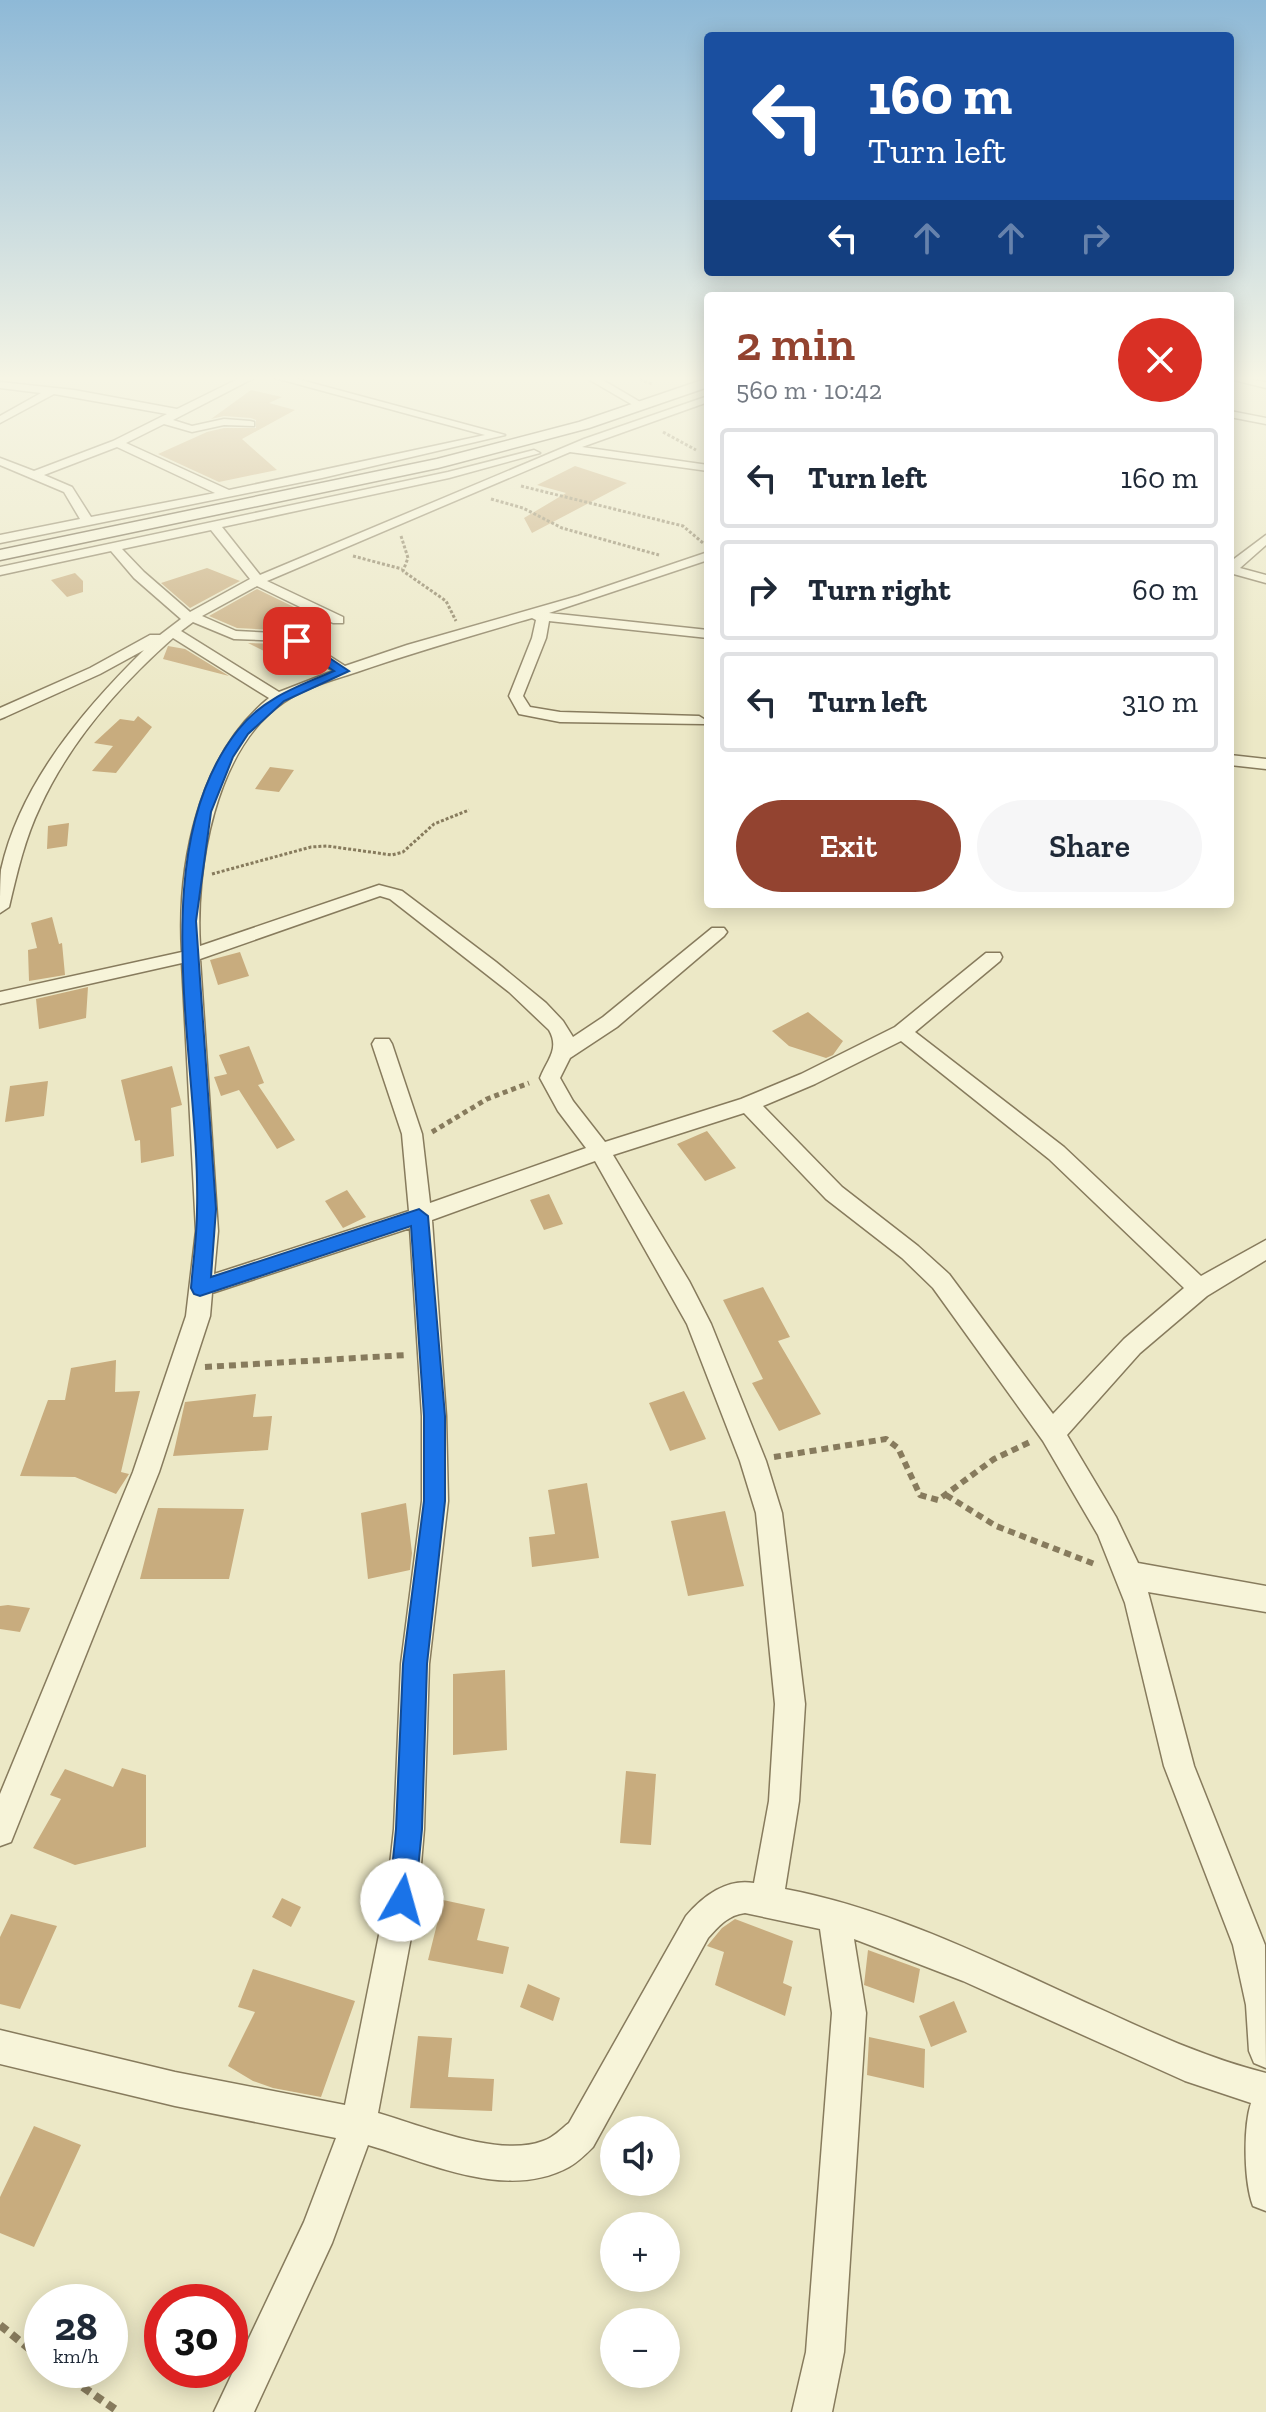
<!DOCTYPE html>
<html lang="en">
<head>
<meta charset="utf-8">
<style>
  :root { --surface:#fff; --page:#f6f6f7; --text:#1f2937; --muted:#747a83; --line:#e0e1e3; --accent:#934330 }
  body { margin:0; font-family:"Zilla Slab",serif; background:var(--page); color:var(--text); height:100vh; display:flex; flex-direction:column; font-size:30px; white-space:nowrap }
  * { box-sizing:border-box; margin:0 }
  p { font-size:26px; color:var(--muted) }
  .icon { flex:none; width:44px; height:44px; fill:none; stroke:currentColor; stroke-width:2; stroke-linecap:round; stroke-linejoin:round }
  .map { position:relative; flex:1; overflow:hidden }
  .sheet { position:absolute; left:704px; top:292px; width:530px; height:616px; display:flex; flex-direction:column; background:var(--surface); border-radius:8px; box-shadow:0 4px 20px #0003 }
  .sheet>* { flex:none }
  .hud { position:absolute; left:704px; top:32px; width:530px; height:244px; border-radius:8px; box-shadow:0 4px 20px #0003; background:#1a4fa0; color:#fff; overflow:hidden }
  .buttons { position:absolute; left:600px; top:2116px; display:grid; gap:16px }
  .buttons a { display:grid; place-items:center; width:80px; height:80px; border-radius:50%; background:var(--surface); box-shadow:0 4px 20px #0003; font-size:40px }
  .speed { position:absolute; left:24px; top:2284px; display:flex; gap:16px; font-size:40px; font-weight:700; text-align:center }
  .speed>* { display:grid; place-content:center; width:104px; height:104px; border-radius:50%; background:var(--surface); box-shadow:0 4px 20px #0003; line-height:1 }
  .speed small { font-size:20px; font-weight:400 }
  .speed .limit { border:12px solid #d22; background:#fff; color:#111 }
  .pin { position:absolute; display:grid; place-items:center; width:68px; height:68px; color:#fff; margin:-34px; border-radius:16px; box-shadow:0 4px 12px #0006 }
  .me { position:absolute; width:88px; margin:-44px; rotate:7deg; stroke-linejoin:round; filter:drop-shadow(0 0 6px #0008) }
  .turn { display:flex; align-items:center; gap:28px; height:168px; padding:0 32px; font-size:36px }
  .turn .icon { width:104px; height:104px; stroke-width:2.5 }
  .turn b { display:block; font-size:56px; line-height:68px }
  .lanes { display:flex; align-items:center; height:76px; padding:0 32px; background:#0003; justify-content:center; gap:40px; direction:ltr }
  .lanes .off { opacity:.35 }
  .round { display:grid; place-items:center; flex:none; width:84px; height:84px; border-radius:42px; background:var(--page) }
  .head { display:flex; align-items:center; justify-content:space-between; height:136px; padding:0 32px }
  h1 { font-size:48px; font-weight:600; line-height:60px; color:var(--accent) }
  .cta { display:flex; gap:16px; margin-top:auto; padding:16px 32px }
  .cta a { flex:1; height:92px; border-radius:48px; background:var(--accent); color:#fff; font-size:32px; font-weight:600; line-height:92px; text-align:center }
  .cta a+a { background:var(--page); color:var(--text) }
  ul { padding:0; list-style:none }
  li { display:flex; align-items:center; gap:24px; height:100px; margin:0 16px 12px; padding:0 16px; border:4px solid var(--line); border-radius:8px }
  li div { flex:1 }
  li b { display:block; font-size:30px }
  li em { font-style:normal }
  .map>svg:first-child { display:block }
  .building { fill:#c8ac7e }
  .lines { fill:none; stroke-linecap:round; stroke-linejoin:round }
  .street-casing { stroke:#877b5d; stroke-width:3 }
  .secondary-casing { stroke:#695c40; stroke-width:3 }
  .path-far3 { stroke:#877b5d; stroke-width:3; stroke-dasharray:3 2; stroke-linecap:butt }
  .path-far2 { stroke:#877b5d; stroke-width:5; stroke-dasharray:5 4; stroke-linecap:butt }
  .path-far1 { stroke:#877b5d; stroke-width:6; stroke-dasharray:7 5; stroke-linecap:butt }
  .path { stroke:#877b5d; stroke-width:8; stroke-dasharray:9 6; stroke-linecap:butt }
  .street { fill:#f7f4d9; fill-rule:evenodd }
  .secondary { fill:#f7f4d9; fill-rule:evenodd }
  .route { fill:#1a73e8; stroke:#114b97; stroke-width:2 }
</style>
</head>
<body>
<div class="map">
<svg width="1266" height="2412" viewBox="0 0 1266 2412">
  <rect width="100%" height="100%" fill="#ece8c6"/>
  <path class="building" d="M251,390L282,397L269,403L295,410L242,439L277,470L219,482L158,454L207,432L224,428H256V420L251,418L224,416L211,419Z
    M575,466L627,483L532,533L524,518L566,493L537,485Z
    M207,568L240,581L190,608L161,583Z
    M75,573L83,581V592L67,597L51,580Z
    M257,589L298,609L293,612L327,638L313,642L295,631L237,628L209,616Z
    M248,643L286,644L294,649L274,656Z
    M168,646L185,649L229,676L163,659Z
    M138,716L152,727L116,773L92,771L113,746L94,743L120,719L134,721Z
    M270,767L294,770L279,792L255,789Z
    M69,823L67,846L47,849L48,826Z
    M52,917L59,944L62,943L65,975L29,981L28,950L37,948L31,923Z
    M240,952L249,976L218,985L210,960Z
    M88,987L86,1018L39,1029L36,999Z
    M808,1012L843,1041L833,1055L826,1058L789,1046L772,1031Z
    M249,1046L264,1083L258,1085L295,1140L277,1149L239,1090L221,1096L214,1077L227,1074L219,1055Z
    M172,1066L182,1105L171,1108L174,1156L141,1163L140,1140L135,1141L121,1080Z
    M48,1081L44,1116L5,1122L10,1086Z
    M707,1131L736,1168L705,1181L677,1144Z
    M347,1190L366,1217L343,1228L325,1201Z
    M549,1194L563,1224L544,1230L530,1200Z
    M763,1287L790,1337L778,1341L821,1414L779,1431L752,1383L763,1379L723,1300Z
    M116,1360L115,1392L140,1391L121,1472L129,1474L116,1494L75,1477L20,1476L48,1400H65L71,1368Z
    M684,1391L706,1439L670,1451L649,1403Z
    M256,1394L253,1417L272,1416L268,1450L173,1456L185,1402Z
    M587,1483L599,1558L532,1567L529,1537L555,1534L548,1490Z
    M406,1503L412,1553L410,1570L368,1579L361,1513Z
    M158,1508L244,1509L229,1579H140Z
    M725,1511L744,1586L688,1596L671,1521Z
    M8,1605L30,1608L20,1632L0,1629V1606Z
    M505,1670L507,1750L453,1755V1674Z
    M122,1768L146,1775V1847L75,1865L33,1848L61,1799L50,1795L65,1769L113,1787Z
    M626,1771L656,1774L651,1845L620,1843Z
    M282,1898L301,1907L291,1927L272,1917Z
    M443,1900L485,1909L477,1940L509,1947L503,1974L428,1960Z
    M11,1914L57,1926L20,2009L0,2004V1937Z
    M735,1919L793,1941L783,1983L792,1987L785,2016L715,1985L724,1952L707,1946L722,1928Z
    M868,1950L920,1969L914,2003L864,1985Z
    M253,1969L355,2001L321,2097L273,2088L253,2081L228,2066L255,2012L238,2007Z
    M528,1984L560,1998L553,2021L520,2007Z
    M954,2001L967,2032L931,2047L919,2016Z
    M418,2036L452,2038L448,2077L494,2079L492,2111L410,2108Z
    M869,2037L925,2049L924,2088L867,2075Z
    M34,2126L81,2145L34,2247L0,2233V2197Z"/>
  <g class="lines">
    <defs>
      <path id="street" d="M244,376H258L173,420L192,426L224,419L250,421L254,422V426L224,425L192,432L164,424L126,443L229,490L485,435L268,376H286L505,435L322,478L0,543V535L80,519L64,492L0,465V458L34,471L113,441L167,414L54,394L0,423V416L41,393L0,388V382L74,390L177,409ZM117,447L215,493L91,517L72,487L44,475Z
        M583,376H596L647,406L638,408Z
        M1230,376L1266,382V388L1230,379Z
        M708,396V402L582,447L708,465V471L570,452L267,581L343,617V623H333L257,586L202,616L236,631L295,634L345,666L407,645L578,596L708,552V560L549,613L708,630V638L549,621L546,638L523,696L530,707L560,712L699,716L707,721L704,724L560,722L519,714L509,696L532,638L536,620L532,618C474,635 415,652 357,672C333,680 305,687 284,702C215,748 195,870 200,946L379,885L402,891L496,962L546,1003L563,1021L573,1037L603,1017L712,928H724L727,932L724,936L617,1027L570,1058L560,1078L573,1101L605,1142L741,1099L801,1074L895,1027L986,953H1000L1002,957L1000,961L915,1032L1064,1147L1201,1276L1266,1240V1260L1207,1296L1140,1353L1067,1435L1116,1517L1138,1563L1266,1586V1612L1148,1592L1194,1766L1265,1945L1266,2068L1254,2063L1249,2051L1246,2005L1233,1945L1164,1766L1125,1603L1098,1535L1043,1441L933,1288L902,1258L826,1199L744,1113L613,1155L689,1281L711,1324L766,1461L782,1513L805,1704L799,1801L785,1889C897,1910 1004,1966 1107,2012C1159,2036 1210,2059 1266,2073V2211L1253,2206C1244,2182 1243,2128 1251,2103L1185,2081L963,1981L854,1939L866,2013L844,2352L832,2412H792L806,2352L832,2013L820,1929L745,1913C728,1915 719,1926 708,1938L593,2147C586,2154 578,2162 569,2167C507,2201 430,2163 368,2145L332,2243L254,2412H214L304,2222L336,2138L175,2106L0,2064V2030L175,2072L345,2105L386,1900L394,1829L401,1664L422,1501V1416L410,1228L212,1293L210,1316L159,1472L11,1842L0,1846V1794L133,1472L186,1316L196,1231L182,963L0,1004V992L182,952C177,865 198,755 269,698L173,638C121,684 69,743 40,807C25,838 17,873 9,907L0,913C0,899 0,883 1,870C20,784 83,710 144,650L100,674L5,717L0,719V708L90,668L150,635H160L181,619L134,578L111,551L0,575V567L448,472L534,450L540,453L449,478L222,527L260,575L584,439ZM211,530L250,579L190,612L144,572L122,549ZM193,622L234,639L287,641L333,671L279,692L181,631ZM380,896L390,899L509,992L549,1030C560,1049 547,1060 540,1078L558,1111L586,1148L430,1203L422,1134L392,1044L389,1039H375L372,1044L402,1134L409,1211L214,1274L218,1231L200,959ZM901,1041L1049,1159L1184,1288L1124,1339L1053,1414L949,1274L918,1246L842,1187L763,1106L815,1084ZM595,1161L687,1324L740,1461L756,1513L775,1704L769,1801L754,1883C727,1878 703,1896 686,1916L569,2123C561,2129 553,2138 543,2141C499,2158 423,2126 378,2113L418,1900L424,1829L429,1664L448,1501L446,1416L432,1220Z
        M1230,411L1266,418V424L1230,417Z
        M1266,535V545L1240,568L1266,575V583L1230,573V562Z
        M1230,755L1266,759V769L1230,765Z"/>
      <path id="secondary" d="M708,378V387L589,428L438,468L0,560V550L437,459L579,422Z"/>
    </defs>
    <use href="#street" class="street-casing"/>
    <use href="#secondary" class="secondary-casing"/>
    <path class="path-far3" d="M630,376L652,384
      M663,432L696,450
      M521,486L683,526L703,543
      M491,499L523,508L562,528L659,555
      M401,536L408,558L403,571L446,601L456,621
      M353,556L402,569
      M212,874L311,847L327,846L392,855L403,852L434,824L469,810"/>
    <path class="path-far2" d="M432,1132L487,1099L529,1083"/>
    <path class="path-far1" d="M205,1367L407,1355
      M774,1457L886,1439L898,1448L920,1495L938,1500L994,1459L1030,1442
      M946,1495L996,1526L1097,1565"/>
    <path class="path" d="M0,2325L42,2359
      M58,2370L119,2412"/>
    <use href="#street" class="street"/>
    <use href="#secondary" class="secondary"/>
  </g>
  <linearGradient id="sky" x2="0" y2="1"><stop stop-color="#8eb9d7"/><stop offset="0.53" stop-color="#f6f5e5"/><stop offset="1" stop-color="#f6f5e5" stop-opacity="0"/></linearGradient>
  <rect width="1266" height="714" fill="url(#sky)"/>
  <path class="route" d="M293,639H301L349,671L284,701L248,734L233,757L211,812L196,921L216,1209L211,1277L419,1209L428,1216L445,1416V1501L427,1664L422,1829L415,1900L411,1909L402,1913L392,1909L389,1900L396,1829L403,1664L424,1501V1416L411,1226L200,1296L194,1294L191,1288C193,1262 197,1236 197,1210C201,1065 141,852 238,730C263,698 298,686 334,671L293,644Z"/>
</svg>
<div class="buttons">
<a><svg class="icon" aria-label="sound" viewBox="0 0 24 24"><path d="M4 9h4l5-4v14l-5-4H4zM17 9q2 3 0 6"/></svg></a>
<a>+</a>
<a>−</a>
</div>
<div class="speed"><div>28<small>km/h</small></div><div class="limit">30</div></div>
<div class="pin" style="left:297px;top:641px;background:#d93025"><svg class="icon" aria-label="arrive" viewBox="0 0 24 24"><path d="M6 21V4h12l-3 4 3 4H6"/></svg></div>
<svg class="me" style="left:402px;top:1900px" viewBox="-20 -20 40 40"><circle r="19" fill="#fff"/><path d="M0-13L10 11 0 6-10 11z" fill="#1a73e8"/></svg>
<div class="hud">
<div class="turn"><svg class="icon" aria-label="left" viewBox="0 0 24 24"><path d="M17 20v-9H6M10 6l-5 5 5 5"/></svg><div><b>160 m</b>Turn left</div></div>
<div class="lanes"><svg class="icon" aria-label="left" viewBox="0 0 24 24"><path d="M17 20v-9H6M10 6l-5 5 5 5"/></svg><svg class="icon off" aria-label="ahead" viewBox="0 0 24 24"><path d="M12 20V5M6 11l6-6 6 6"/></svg><svg class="icon off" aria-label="ahead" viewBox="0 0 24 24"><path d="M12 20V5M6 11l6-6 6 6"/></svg><svg class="icon off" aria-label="right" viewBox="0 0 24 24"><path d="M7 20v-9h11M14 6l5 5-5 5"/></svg></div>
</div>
<section class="sheet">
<div class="head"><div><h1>2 min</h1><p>560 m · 10:42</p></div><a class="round" style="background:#d93025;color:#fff"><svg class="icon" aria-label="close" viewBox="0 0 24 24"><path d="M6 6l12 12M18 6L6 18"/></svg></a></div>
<ul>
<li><svg class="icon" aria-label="left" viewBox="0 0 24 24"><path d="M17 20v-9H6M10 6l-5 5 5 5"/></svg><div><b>Turn left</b></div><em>160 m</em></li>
<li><svg class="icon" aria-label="right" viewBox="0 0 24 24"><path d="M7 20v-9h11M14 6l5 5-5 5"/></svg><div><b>Turn right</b></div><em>60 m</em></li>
<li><svg class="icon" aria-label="left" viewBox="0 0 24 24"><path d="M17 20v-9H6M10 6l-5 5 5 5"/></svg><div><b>Turn left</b></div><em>310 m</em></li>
</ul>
<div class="cta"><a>Exit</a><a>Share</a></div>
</section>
</div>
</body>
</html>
